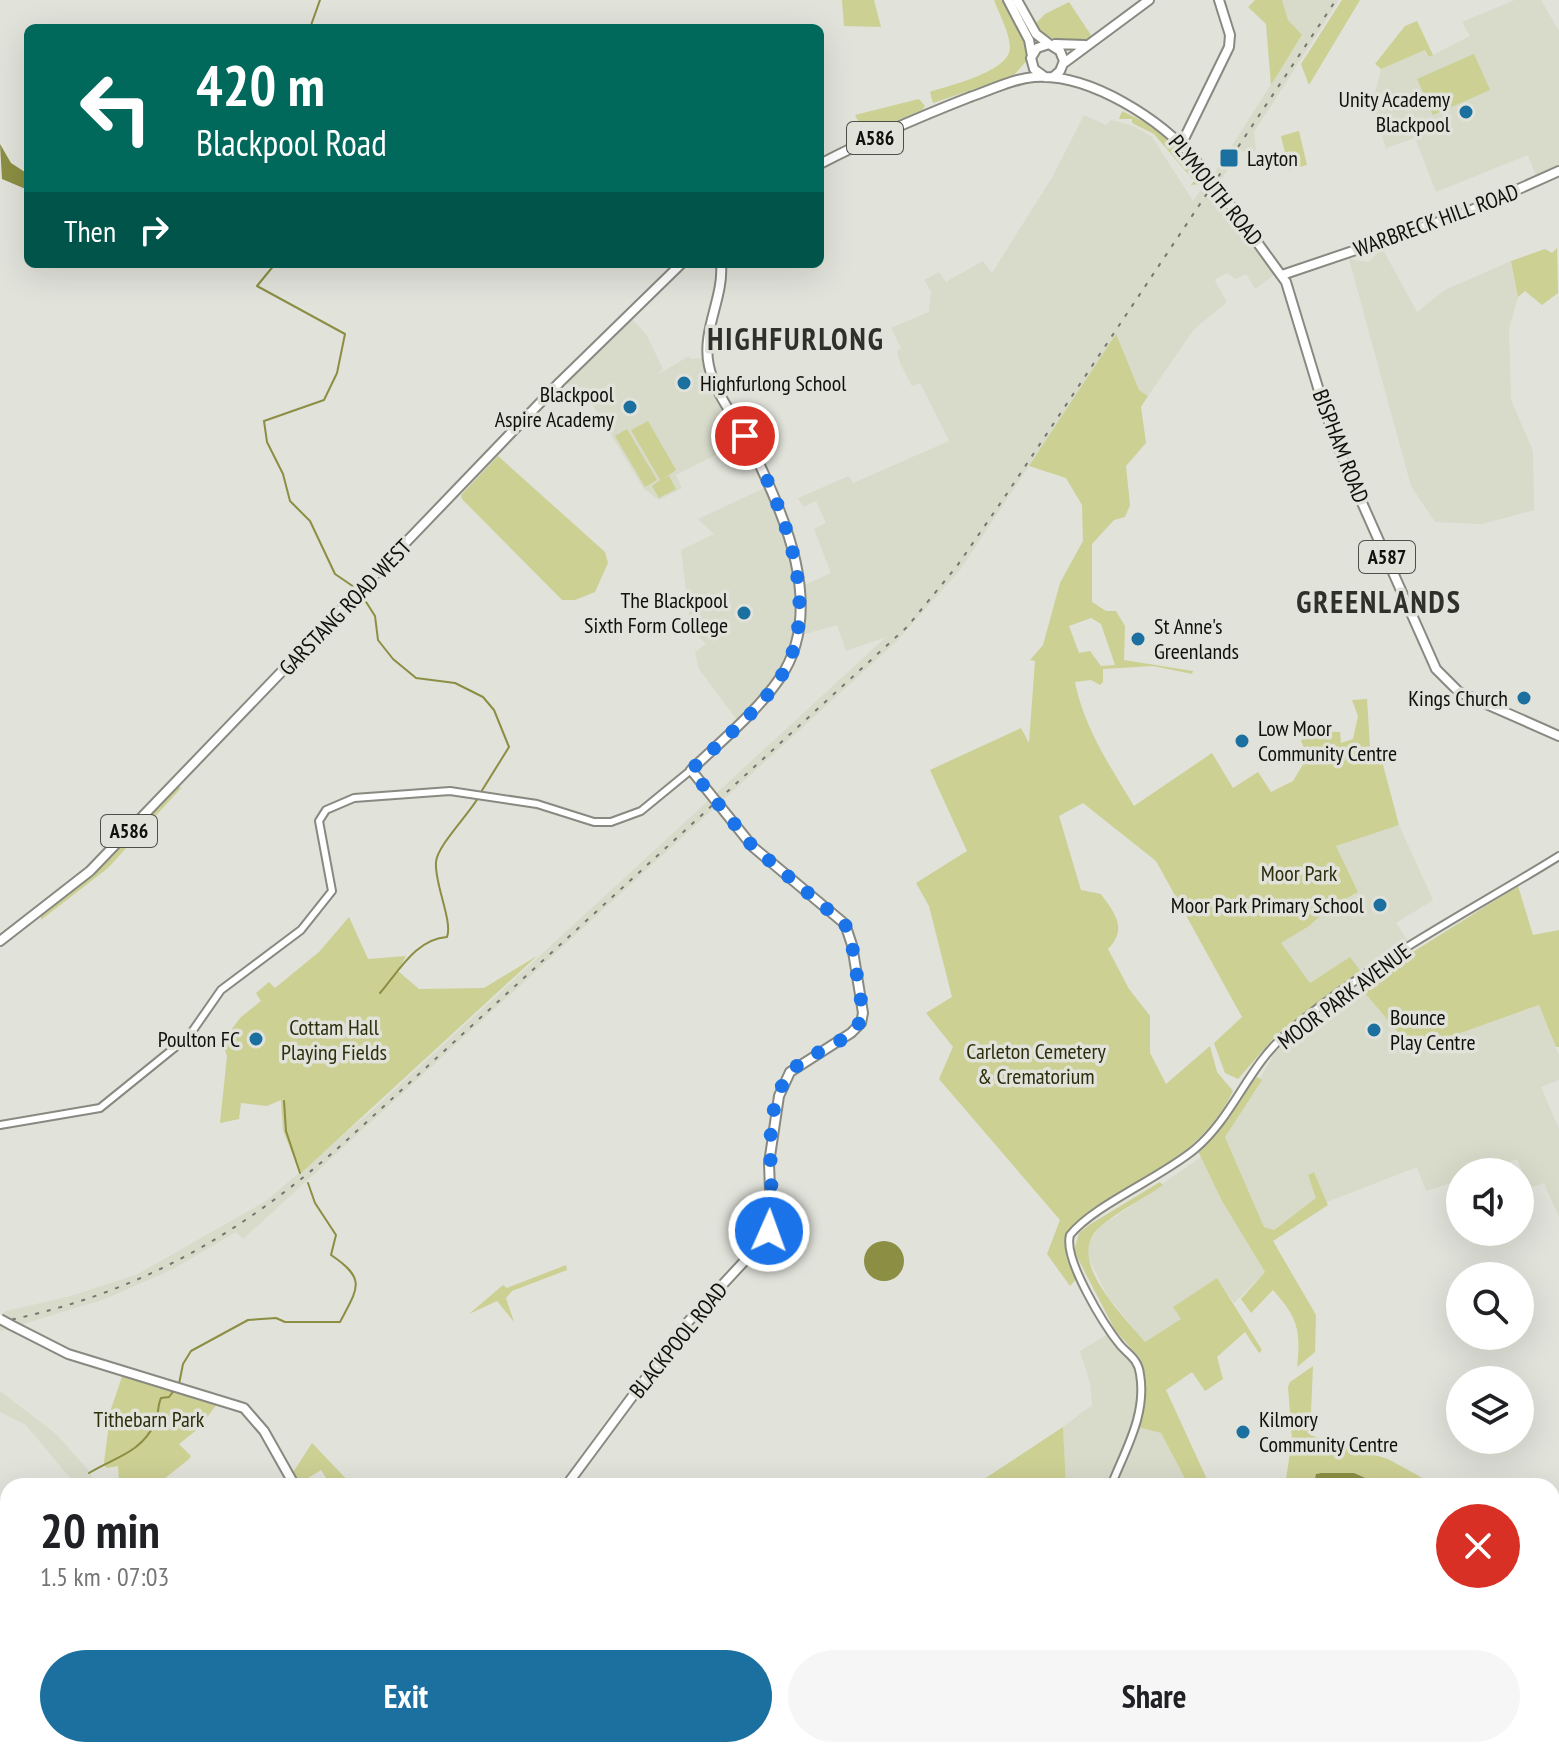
<!DOCTYPE html>
<html lang="en">
<head>
<meta charset="utf-8">
<style>
  :root { --surface:#fff; --page:#f6f6f6; --text:#202124; --muted:#757577; --accent:#1b70a0 }
  body { margin:0; font-family:"PT Sans Narrow",sans-serif; background:var(--page); color:var(--text); height:100vh; display:flex; flex-direction:column; font-size:30px; white-space:nowrap }
  * { box-sizing:border-box; margin:0 }
  p { font-size:26px; color:var(--muted) }
  .icon { flex:none; width:44px; height:44px; fill:none; stroke:currentColor; stroke-width:2; stroke-linecap:round; stroke-linejoin:round }
  .map { position:relative; flex:1; overflow:hidden }
  .details { position:absolute; left:0px; top:1478px; width:1560px; height:280px; display:flex; flex-direction:column; background:var(--surface); border-radius:24px 24px 0 0; box-shadow:0 8px 32px #0002 }
  .details>* { flex:none }
  .top-card { position:absolute; left:24px; top:24px; width:800px; height:244px; border-radius:12px; box-shadow:0 8px 32px #0002; background:#00695c; color:#fff; overflow:hidden }
  .controls { position:absolute; left:1446px; top:1158px; display:grid; gap:16px }
  .controls a { display:grid; place-items:center; width:88px; height:88px; border-radius:50%; background:var(--surface); box-shadow:0 8px 32px #0002; font-size:40px }
  .pin { position:absolute; display:grid; place-items:center; width:68px; height:68px; color:#fff; margin:-34px; border:4px solid #fff; border-radius:50%; box-shadow:0 2px 8px #0007 }
  .me { position:absolute; width:88px; margin:-44px; rotate:2deg; stroke-linejoin:round; filter:drop-shadow(0 0 6px #0008) }
  .turn { display:flex; align-items:center; gap:28px; height:168px; padding:0 40px; font-size:36px }
  .turn .icon { width:104px; height:104px; stroke-width:2.5 }
  .turn b { display:block; font-size:56px; line-height:68px }
  .then { display:flex; align-items:center; height:76px; padding:0 40px; background:#0003; gap:16px; font-size:30px }
  .round { display:grid; place-items:center; flex:none; width:84px; height:84px; border-radius:42px; background:var(--page) }
  .overview { display:flex; align-items:center; justify-content:space-between; height:136px; padding:0 40px }
  h1 { font-size:48px; font-weight:600; line-height:60px }
  .primary-button { display:flex; gap:16px; margin-top:auto; padding:16px 40px }
  .primary-button a { flex:1; height:92px; border-radius:48px; background:var(--accent); color:#fff; font-size:32px; font-weight:600; line-height:92px; text-align:center }
  .primary-button a+a { background:var(--page); color:var(--text) }
  .map>svg:first-child { display:block }
  .built { fill:#d8daca }
  .green { fill:#ccd093; fill-rule:evenodd }
  .water { fill:#8b8e43 }
  .lines { fill:none; stroke-linecap:round; stroke-linejoin:round }
  .stream { stroke:#8b8e43; stroke-width:2 }
  .minor-casing { stroke:#888981; stroke-width:10 }
  .major-casing { stroke:#888981; stroke-width:12 }
  .minor { stroke:#fff; stroke-width:6 }
  .major { stroke:#fff; stroke-width:8 }
  .rail { stroke:#757670; stroke-width:2; stroke-dasharray:4 8; stroke-linecap:butt }
  .major-bridge-casing { stroke:#888981; stroke-width:12; stroke-linecap:butt }
  .major-bridge { stroke:#fff; stroke-width:8 }
  .route { stroke:#1a73e8; stroke-width:14; stroke-dasharray:0 25.2 }
  .poi-dot { fill:#1b70a0; stroke:#e1e2da; stroke-width:3 }
  .labels { text-anchor:middle; stroke-width:7; stroke-linejoin:round; paint-order:stroke }
  .shield { fill:#e1e2da; stroke:#4f4f4a; stroke-width:2 }
  .shield-label { font-size:20px; font-weight:bold; fill:#10100d }
  .poi-label { font-size:22px; fill:#10100d; stroke:#e1e2da; text-anchor:end }
  .street-label { font-size:22px; fill:#10100d; stroke:#e1e2da }
  .park-label { font-size:22px; fill:#2c2e0c; stroke:#e1e2da }
  .district-label { font-size:30px; font-weight:bold; letter-spacing:2px; fill:#2f3029; stroke:#e1e2da }
</style>
</head>
<body>
<div class="map">
<svg width="1559" height="1758" viewBox="0 0 1559 1758">
  <rect width="100%" height="100%" fill="#e1e2da"/>
  <path class="built" d="M1282,0H1339L1254,132L1256,150L1248,154L1241,150L1221,180L1215,172L1302,36L1288,20Z
    M1515,0H1541L1559,31V165L1536,176L1528,155L1436,192L1415,138L1386,148L1372,105L1381,69L1425,50L1429,57L1470,36L1462,22Z
    M1084,115L1106,125L1111,120L1134,126L1152,137L1193,201L1205,184L1274,270V275L1255,289L1246,274L1236,279L1227,273L1217,278L1215,281L1227,302L1194,329L1148,396L1139,390L1116,335L960,570L897,641L243,1239L236,1232L173,1269L105,1299L0,1331V1316L6,1311L71,1296L138,1274L266,1201L368,1114L886,637L846,651L837,625L798,636L792,657L740,724L699,669L695,652L706,644L691,629L681,550L714,534L698,519L769,486L784,519L798,588L831,573L814,529L826,523L816,501L803,507L798,498L849,476L853,483L949,441L920,383L912,386L900,363L897,351L901,348L891,328L929,312L931,291L924,280L939,272L946,282L983,261L992,273L1053,176Z
    M1382,248L1417,312L1445,290L1511,261L1518,297L1509,329L1511,400L1533,451L1534,510L1482,524L1435,522L1411,486L1349,259L1369,262Z
    M627,314L646,334L663,369L657,375L689,356L691,359L708,358L709,367L747,439L676,475L682,488L659,500L644,489L586,394L587,389L560,382Z
    M1399,825L1433,900L1396,923L1408,941L1362,973L1350,957L1310,983L1280,943L1309,926L1329,908L1358,892L1336,846Z
    M1359,986L1413,1050L1540,1005L1559,1056V1080L1541,1087L1559,1129V1217L1544,1183L1529,1188L1517,1159L1482,1172H1460V1180L1426,1191L1417,1167L1327,1202L1314,1172L1308,1175L1317,1198L1273,1230L1264,1227L1225,1137L1279,1046Z
    M1201,1157L1222,1201L1265,1272L1234,1303L1217,1278L1173,1307L1181,1319L1145,1342L1108,1297L1086,1253L1088,1243L1099,1228Z
    M1115,1330L1139,1358L1144,1375V1407L1139,1427L1161,1433L1189,1486H1066L1063,1427L1092,1405L1090,1383L1080,1351Z
    M0,1391L56,1434L89,1471L96,1486H77L26,1425L0,1412Z"/>
  <path class="green" d="M842,0H874L881,27L844,26Z
    M994,0H1008L1028,38L1031,56L1013,76L933,103L930,92C950,85 1009,72 1010,48C1010,33 999,14 994,0Z
    M1255,0H1282L1288,20L1302,35L1271,85L1266,24L1248,7Z
    M1342,0H1360L1309,85L1301,64Z
    M1069,2L1093,38L1072,43L1041,36L1036,23L1045,14Z
    M1417,21L1433,55L1429,57L1425,50L1381,69L1375,64L1405,26Z
    M1474,54L1490,90L1433,115L1417,79Z
    M919,99L925,106L922,110L865,134L855,115Z
    M1122,111L1163,131L1203,178L1199,184L1191,185L1194,181L1154,134L1132,123V119H1119Z
    M1299,131L1307,165L1289,170L1281,136Z
    M1557,248L1558,293L1542,305L1525,291L1518,297L1511,261L1545,249L1552,253Z
    M1116,334L1139,390L1148,396L1141,407L1146,443L1126,466L1130,505L1125,517L1114,520L1092,544V602L1106,611H1116L1125,626L1124,660L1193,671L1192,674L1153,666L1103,669V682L1100,685L1091,680L1075,682C1084,728 1110,766 1134,806L1212,753L1233,788L1258,772L1271,792L1293,781L1308,756L1301,741L1306,731L1340,732L1341,743L1353,739L1358,716L1352,700L1367,699L1370,747L1378,746L1399,825L1336,846L1358,892L1329,908L1309,926L1281,943L1310,983L1350,957L1362,973L1276,1035L1238,1079L1225,1073L1214,1043L1242,1017L1156,861L1083,803L1059,816L1081,890L1101,894C1115,914 1128,928 1108,949L1129,989L1150,1016V1053L1166,1084L1210,1046L1217,1072L1233,1091C1206,1151 1126,1193 1073,1230L1068,1246L1077,1278L1070,1286L1047,1254L1060,1220L939,1079L953,1047L926,1013L952,997L929,906L916,883L967,851L930,770L1021,728L1029,743L1035,661L1030,660L1043,645L1060,583L1083,541L1082,505L1066,478L1029,466ZM1091,618L1101,624L1115,665L1101,666L1090,651L1079,653L1069,626Z
    M648,421L676,470L663,479L669,476L676,489L659,498L652,486L660,480L631,430Z
    M627,429L657,480L645,487L615,436Z
    M498,456L605,552L608,563L595,592L575,600H562L462,499L461,495Z
    M182,787L108,868L41,920V916L91,875L177,788Z
    M1518,886L1533,935L1559,930V1047H1556L1539,1005L1413,1050L1359,986Z
    M349,917L368,959L406,956L398,971L419,989L484,988L537,956L300,1174L283,1130L281,1100L267,1106L241,1103L239,1119L220,1123L227,1056L222,1042L241,1017L261,1001L256,993L269,982L275,988L319,952Z
    M1257,1077L1262,1080L1225,1137L1264,1227L1274,1230L1316,1198L1308,1175L1314,1172L1328,1205L1273,1241L1316,1315L1315,1352L1297,1367C1301,1330 1298,1318 1273,1290L1251,1313L1241,1299L1265,1272L1222,1201L1198,1151L1220,1129L1247,1086Z
    M1160,1182L1163,1185C1143,1199 1118,1211 1100,1227C1063,1259 1124,1316 1145,1342L1181,1319L1173,1307L1217,1278L1262,1350L1259,1353L1245,1332L1217,1357L1223,1379L1205,1391L1192,1372L1166,1390L1210,1486H1189L1161,1433L1138,1427L1145,1394L1140,1358L1115,1330L1074,1251L1079,1233L1089,1225Z
    M566,1265L567,1270L512,1291L506,1298L514,1322L497,1301L469,1314L503,1285L507,1288Z
    M1313,1366L1310,1435L1388,1459L1437,1486H1384L1354,1473H1321L1316,1474L1313,1486H1285L1292,1439L1288,1387L1290,1382Z
    M124,1371L220,1400L199,1428L179,1444L191,1456L188,1460L155,1486H119L118,1466L106,1468L104,1462L111,1409Z
    M1063,1427L1066,1486H974L975,1485Z
    M312,1443L353,1486H331L321,1470L297,1485L292,1474Z
    M1552,1646L1559,1650V1756L1523,1758L1506,1750H1552Z
    M425,1750L426,1758H325L323,1751Z"/>
  <path class="water" d="M0,144L11,163L28,174V190L2,179Z
    M864 1261a20 20 0 1 1 40 0a20 20 0 1 1-40 0Z
    M1321,1473H1354L1384,1486H1313L1316,1474Z"/>
  <g class="lines">
    <path class="stream" d="M310,28L320,0
      M275,264L257,286L345,334L337,373L324,400L264,421L267,442L283,474L290,501L310,521L335,574L357,589
      M361,594L375,616L378,640L393,659L416,678L455,683L483,697L494,710L509,747L481,792
      M380,993C399,971 416,939 447,937C453,921 434,883 436,862C437,846 469,814 478,798
      M284,1101L286,1131L300,1173
      M179,1384L183,1364L191,1351L248,1320L276,1318L285,1322H340C358,1288 367,1279 331,1255L336,1235L315,1203L308,1183
      M89,1473C115,1457 141,1453 155,1423C159,1415 157,1407 161,1398L169,1397L175,1389
      M67,1486L72,1481
      M0,1637L8,1635
      M165,1750L178,1758
      M1024,1758L1035,1750"/>
    <defs>
      <path id="minor" d="M0,1125L100,1108L189,1036L221,990L301,930L332,891L319,821L326,810L354,798L450,791L537,804L594,822H611L641,811L691,770
        M1111,1486C1125,1450 1147,1415 1140,1374C1138,1359 1129,1355 1120,1345C1104,1325 1063,1259 1070,1235C1094,1205 1162,1177 1195,1149C1233,1117 1248,1067 1285,1035C1364,965 1469,912 1559,856
        M1552,1595L1559,1588
        M222,1750L225,1758
        M1051,1750L1056,1758
        M1095,1750L1096,1758
        M1371,1758L1375,1750"/>
      <path id="major" d="M1008,0L1029,40L1032,56
        M1017,0L1036,34L1049,44
        M1055,44L1085,45
        M1064,63L1149,0
        M1045,77L1034,69L1031,58L1037,48L1049,44L1060,51L1064,61L1060,71L1053,77
        M1181,145L1229,47L1230,35L1219,0
        M820,164C868,139 919,117 970,97C991,90 1012,79 1034,77C1090,73 1162,120 1196,161
        M1228,202L1286,282L1326,414L1347,469L1436,669L1459,692L1559,736
        M1282,275L1465,213L1559,171
        M0,941L90,871L560,382L681,264
        M11,1325L68,1354L244,1408L264,1431L295,1486
        M566,1486L686,1324L764,1240L771,1217L769,1163L779,1096L790,1072L851,1033L861,1023L863,1013L852,945L845,924L753,847L691,770C721,741 756,713 780,678C827,609 784,513 751,447C738,421 715,395 709,366C701,331 724,298 721,264
        M567,1750L569,1758"/>
    </defs>
    <use href="#minor" class="minor-casing"/>
    <use href="#major" class="major-casing"/>
    <use href="#minor" class="minor"/>
    <use href="#major" class="major"/>
    <path class="rail" d="M0,1322C139,1294 242,1234 347,1140L907,627L957,566L1004,498L1336,0"/>
    <defs>
      <path id="major-bridge" d="M1196,161L1228,202
        M0,1319L11,1325"/>
    </defs>
    <use href="#major-bridge" class="major-bridge-casing"/>
    <use href="#major-bridge" class="major-bridge"/>
  </g>
  <g class="lines">
    <path class="route" d="M745,436C781,501 826,608 780,678C757,713 721,741 691,770L753,847L845,924L852,945L863,1013C856,1045 808,1049 789,1074C757,1120 778,1180 769,1231"/>
  </g>
  <g class="poi-dot">
    <circle cx="1466" cy="112" r="8"/>
    <rect x="1219" y="148" width="20" height="20" rx="4"/>
    <circle cx="684" cy="383" r="8"/>
    <circle cx="630" cy="407" r="8"/>
    <circle cx="744" cy="613" r="8"/>
    <circle cx="1138" cy="639" r="8"/>
    <circle cx="1524" cy="698" r="8"/>
    <circle cx="1242" cy="741" r="8"/>
    <circle cx="1380" cy="905" r="8"/>
    <circle cx="1374" cy="1030" r="8"/>
    <circle cx="256" cy="1039" r="8"/>
    <circle cx="1243" cy="1432" r="8"/>
  </g>
  <g class="labels">
    <g class="shield">
      <rect x="847" y="122" width="56" height="32" rx="6"/>
      <rect x="1359" y="541" width="56" height="32" rx="6"/>
      <rect x="101" y="815" width="56" height="32" rx="6"/>
    </g>
    <g class="shield-label">
      <text x="875" y="145">A586</text>
      <text x="1387" y="564">A587</text>
      <text x="129" y="838">A586</text>
    </g>
    <g class="poi-label">
      <text x="1450" y="107">Unity Academy<tspan x="1450" dy="25">Blackpool</tspan></text>
      <text x="1247" y="166" text-anchor="start">Layton</text>
      <text x="700" y="391" text-anchor="start">Highfurlong School</text>
      <text x="614" y="402">Blackpool<tspan x="614" dy="25">Aspire Academy</tspan></text>
      <text x="728" y="608">The Blackpool<tspan x="728" dy="25">Sixth Form College</tspan></text>
      <text x="1154" y="634" text-anchor="start">St Anne's<tspan x="1154" dy="25">Greenlands</tspan></text>
      <text x="1508" y="706">Kings Church</text>
      <text x="1258" y="736" text-anchor="start">Low Moor<tspan x="1258" dy="25">Community Centre</tspan></text>
      <text x="1364" y="913">Moor Park Primary School</text>
      <text x="1390" y="1025" text-anchor="start">Bounce<tspan x="1390" dy="25">Play Centre</tspan></text>
      <text x="240" y="1047">Poulton FC</text>
      <text x="1259" y="1427" text-anchor="start">Kilmory<tspan x="1259" dy="25">Community Centre</tspan></text>
    </g>
    <g class="street-label">
      <text transform="translate(1216 190) rotate(51)" y="8">PLYMOUTH ROAD</text>
      <text transform="translate(1436 220) rotate(-20)" y="8">WARBRECK HILL ROAD</text>
      <text transform="translate(1341 446) rotate(69)" y="8">BISPHAM ROAD</text>
      <text transform="translate(345 607) rotate(-46)" y="8">GARSTANG ROAD WEST</text>
      <text transform="translate(1344 996) rotate(-37)" y="8">MOOR PARK AVENUE</text>
      <text transform="translate(678 1340) rotate(-51)" y="8">BLACKPOOL ROAD</text>
    </g>
    <g class="park-label">
      <text x="1299" y="881">Moor Park</text>
      <text x="334" y="1035">Cottam Hall<tspan x="334" dy="25">Playing Fields</tspan></text>
      <text x="1036" y="1059">Carleton Cemetery<tspan x="1036" dy="25">&amp; Crematorium</tspan></text>
      <text x="149" y="1427">Tithebarn Park</text>
    </g>
    <g class="district-label">
      <text x="796" y="350">HIGHFURLONG</text>
      <text x="1379" y="613">GREENLANDS</text>
    </g>
  </g>
</svg>
<div class="controls">
<a><svg class="icon" aria-label="sound" viewBox="0 0 24 24"><path d="M4 9h4l5-4v14l-5-4H4zM17 9q2 3 0 6"/></svg></a>
<a><svg class="icon" aria-label="search" viewBox="0 0 24 24"><circle cx="10" cy="10" r="6"/><path d="M15 15l6 6"/></svg></a>
<a><svg class="icon" aria-label="layers" viewBox="0 0 24 24"><path d="M12 4l9 5-9 5-9-5zM3 14l9 5 9-5"/></svg></a>
</div>
<div class="pin" style="left:745px;top:436px;background:#d93025"><svg class="icon" aria-label="arrive" viewBox="0 0 24 24"><path d="M6 21V4h12l-3 4 3 4H6"/></svg></div>
<svg class="me" style="left:769px;top:1231px" viewBox="-20 -20 40 40"><circle r="17" fill="#1a73e8" stroke="#fff" stroke-width="3"/><path d="M0-11L8 9 0 5-8 9z" fill="#fff"/></svg>
<div class="top-card">
<div class="turn"><svg class="icon" aria-label="left" viewBox="0 0 24 24"><path d="M17 20v-9H6M10 6l-5 5 5 5"/></svg><div><b>420 m</b>Blackpool Road</div></div>
<div class="then">Then<svg class="icon" aria-label="right" viewBox="0 0 24 24"><path d="M7 20v-9h11M14 6l5 5-5 5"/></svg></div>
</div>
<section class="details">
<div class="overview"><div><h1>20 min</h1><p>1.5 km · 07:03</p></div><a class="round" style="background:#d93025;color:#fff"><svg class="icon" aria-label="close" viewBox="0 0 24 24"><path d="M6 6l12 12M18 6L6 18"/></svg></a></div>
<div class="primary-button"><a>Exit</a><a>Share</a></div>
</section>
</div>
</body>
</html>
